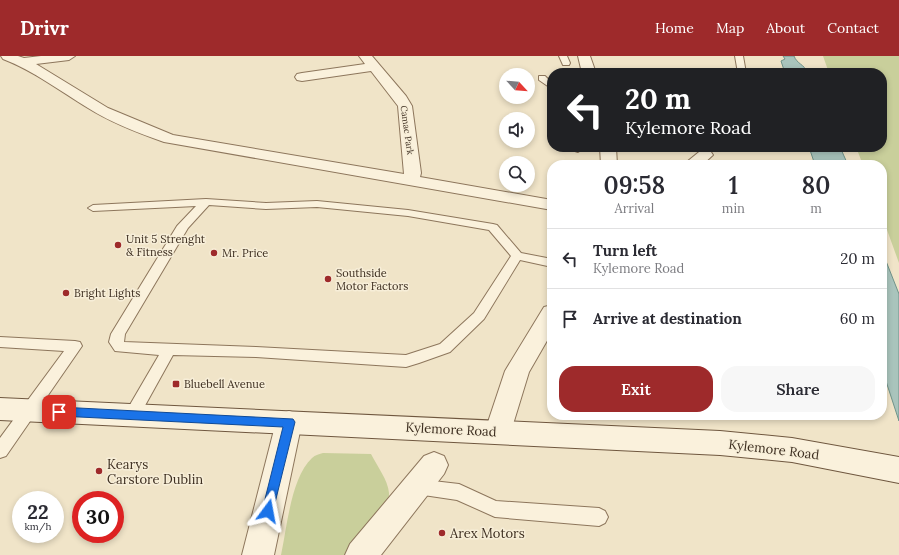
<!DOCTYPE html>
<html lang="en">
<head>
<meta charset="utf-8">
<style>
  :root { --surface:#fff; --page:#f7f7f7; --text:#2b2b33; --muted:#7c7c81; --line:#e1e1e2; --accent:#9e2a2b }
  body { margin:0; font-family:Lora,serif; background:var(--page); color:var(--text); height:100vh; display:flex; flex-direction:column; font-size:15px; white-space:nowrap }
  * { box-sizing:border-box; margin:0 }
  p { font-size:13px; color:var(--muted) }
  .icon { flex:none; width:22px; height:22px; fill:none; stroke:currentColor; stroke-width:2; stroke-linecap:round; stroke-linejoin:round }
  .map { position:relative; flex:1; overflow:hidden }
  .panel { position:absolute; left:547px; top:104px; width:340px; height:260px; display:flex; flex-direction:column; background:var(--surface); border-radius:16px; box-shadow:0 2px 6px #0003 }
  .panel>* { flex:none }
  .hud { position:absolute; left:547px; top:12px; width:340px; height:84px; border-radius:16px; box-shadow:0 2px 6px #0003; background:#202124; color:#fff; overflow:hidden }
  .needle { width:26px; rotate:116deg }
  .controls { position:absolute; left:499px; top:12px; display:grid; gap:8px }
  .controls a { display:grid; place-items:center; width:36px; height:36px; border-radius:50%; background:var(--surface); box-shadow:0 2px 6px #0003; font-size:20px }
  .speed { position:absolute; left:12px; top:435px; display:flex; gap:8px; font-size:20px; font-weight:700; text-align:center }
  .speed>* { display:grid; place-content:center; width:52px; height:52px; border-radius:50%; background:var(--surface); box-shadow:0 2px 6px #0003; line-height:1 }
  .speed small { font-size:10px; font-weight:400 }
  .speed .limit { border:6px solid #d22; background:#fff; color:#111 }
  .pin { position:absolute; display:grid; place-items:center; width:34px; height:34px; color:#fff; margin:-17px; border-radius:8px; box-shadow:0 2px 6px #0006 }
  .me { position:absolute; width:44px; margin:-22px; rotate:13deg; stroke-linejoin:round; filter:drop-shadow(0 0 3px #0008) }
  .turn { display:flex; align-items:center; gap:14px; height:84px; padding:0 12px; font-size:18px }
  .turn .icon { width:52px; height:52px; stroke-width:2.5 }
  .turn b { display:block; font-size:28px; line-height:34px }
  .eta { display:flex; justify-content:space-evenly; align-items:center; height:68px; text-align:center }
  .eta b { font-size:24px; font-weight:600; line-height:28px }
  .primary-button { display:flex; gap:8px; margin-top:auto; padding:8px 12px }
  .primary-button a { flex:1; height:46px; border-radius:16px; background:var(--accent); color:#fff; font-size:16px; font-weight:600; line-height:46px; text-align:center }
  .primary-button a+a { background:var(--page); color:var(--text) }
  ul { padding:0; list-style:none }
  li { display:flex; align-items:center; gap:12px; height:60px; padding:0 12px; border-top:1px solid var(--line) }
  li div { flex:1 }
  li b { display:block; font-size:15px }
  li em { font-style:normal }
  header { display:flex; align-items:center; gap:24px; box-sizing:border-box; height:56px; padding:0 20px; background:var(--accent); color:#fff }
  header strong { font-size:19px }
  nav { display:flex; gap:22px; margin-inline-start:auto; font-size:14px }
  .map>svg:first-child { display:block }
  .green { fill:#c9cf9b }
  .water { fill:#a9c4bc; stroke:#6f938a }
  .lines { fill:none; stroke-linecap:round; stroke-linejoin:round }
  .lane-casing { stroke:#8d765c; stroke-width:2 }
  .street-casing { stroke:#8d765c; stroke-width:2 }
  .secondary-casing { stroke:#6f573f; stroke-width:2 }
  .lane { fill:#faf1dc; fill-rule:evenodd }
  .street { fill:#faf1dc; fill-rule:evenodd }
  .secondary { fill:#faf1dc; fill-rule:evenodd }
  .route { fill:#1a73e8; stroke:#114b97 }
  .poi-dot { fill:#9e2a2b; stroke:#f7eed8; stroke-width:1.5 }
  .labels { text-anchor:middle; stroke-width:3; stroke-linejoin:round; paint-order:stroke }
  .far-street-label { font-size:9px; fill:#3d2e20; stroke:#f7eed8 }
  .poi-label { font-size:11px; fill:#3d2e20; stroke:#f7eed8; text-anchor:start }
  .near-street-label { font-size:13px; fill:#3d2e20; stroke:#f7eed8 }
  .near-poi-label { font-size:13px; fill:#3d2e20; stroke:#f7eed8; text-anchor:start }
</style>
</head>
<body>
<header>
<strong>Drivr</strong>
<nav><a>Home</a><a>Map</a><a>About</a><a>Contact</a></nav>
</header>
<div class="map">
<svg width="899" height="499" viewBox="0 0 899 499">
  <rect width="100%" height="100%" fill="#f0e4c8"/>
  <path class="green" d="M823,0H899V207L882,160V109H863L856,91H882V17H829Z
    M323,397L371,398C377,410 388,424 389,437C391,454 356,486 344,499H281C287,472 291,421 312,402C315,399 320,398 323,397Z"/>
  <path class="water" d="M783,0H794C797,8 804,8 808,17H785L781,5L785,3Z
    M809,91H840L848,109H815Z
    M882,195L899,238V365L882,313Z"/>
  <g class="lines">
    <defs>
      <path id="lane" d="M559,0H567L570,7L569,9H563Z
        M735,0H743L746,17H738Z
        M539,20H545L552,27V33L539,24Z
        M573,91H583V93L578,96L575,95Z
        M206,143L266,147L317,145L408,154L493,168L497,169L521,197L552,203V211L520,204L484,263L450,296L419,307L406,311L256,301L173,299L137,364L132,366L127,364L124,359L159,299L115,295L109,286L111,278L177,170L196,150L93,155L88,152L93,149ZM209,149L266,153L317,151L408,160L489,174L511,200L474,257L440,288L406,299L256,291L124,286L125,278L188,172Z
        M0,281L75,285L80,286L82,290L6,400L0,402V382L64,295L0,291Z
        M416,423L459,428L496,445L599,452L605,455L608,461L605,467L599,470L495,461L457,444L410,437L407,431L410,425Z"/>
      <path id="street" d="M1,0H18L24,2L41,0H75L69,4L36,8L108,52L173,79L404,118L398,50L371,15L302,25L297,24L295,21L297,18L302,17L365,8L359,0H372L406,40L412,50L421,117L420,121L552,144V154L164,86C138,77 112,67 88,52C60,35 34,15 3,3Z
        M578,0H590L596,17H582Z
        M600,91H616L617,109H601Z
        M705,94L711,96L713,99L702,109H683L699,96Z
        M552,249V276L529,316L511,375L507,383L498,387L489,383L485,375L505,315L544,251Z
        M289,355L298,358L302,366L274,499H242L276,366L280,358Z
        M434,396L444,400L448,409L444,418L381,499H345L350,488L424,400Z"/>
      <path id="secondary" d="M0,342L720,375L792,382L899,401V427L792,406L720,399L0,364Z"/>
    </defs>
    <use href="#lane" class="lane-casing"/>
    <use href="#street" class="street-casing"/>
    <use href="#secondary" class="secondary-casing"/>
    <use href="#lane" class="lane"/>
    <use href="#street" class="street"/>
    <use href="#secondary" class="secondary"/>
  </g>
  <path class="route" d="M59,351L293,363L295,366L272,459L268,461L264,459L262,455L283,371L59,360L55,359L53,356L55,353Z"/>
  <g class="poi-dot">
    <circle cx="118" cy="189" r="4"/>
    <circle cx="214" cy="197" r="4"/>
    <circle cx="328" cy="223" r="4"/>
    <circle cx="66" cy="237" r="4"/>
    <rect x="172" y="324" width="8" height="8" rx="2"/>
    <circle cx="99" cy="415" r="4"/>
    <circle cx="442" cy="477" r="4"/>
  </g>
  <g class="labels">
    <g class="far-street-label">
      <text transform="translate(407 74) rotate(82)" y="3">Camac Park</text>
    </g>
    <g class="poi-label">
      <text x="126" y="187">Unit 5 Strenght<tspan x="126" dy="13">&amp; Fitness</tspan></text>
      <text x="222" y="201">Mr. Price</text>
      <text x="336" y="221">Southside<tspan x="336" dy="13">Motor Factors</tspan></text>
      <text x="74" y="241">Bright Lights</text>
      <text x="184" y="332">Bluebell Avenue</text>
    </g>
    <g class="near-street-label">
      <text transform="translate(451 373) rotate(3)" y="5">Kylemore Road</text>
      <text transform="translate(774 393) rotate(7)" y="5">Kylemore Road</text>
    </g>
    <g class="near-poi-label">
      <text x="107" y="413">Kearys<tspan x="107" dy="15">Carstore Dublin</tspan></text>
      <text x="450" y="482">Arex Motors</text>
    </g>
  </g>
</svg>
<div class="controls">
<a><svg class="needle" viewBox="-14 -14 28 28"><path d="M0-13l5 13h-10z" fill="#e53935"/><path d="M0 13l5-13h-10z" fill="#7c7c81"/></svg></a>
<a><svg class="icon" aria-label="sound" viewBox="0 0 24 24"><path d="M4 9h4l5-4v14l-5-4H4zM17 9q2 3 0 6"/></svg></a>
<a><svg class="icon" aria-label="search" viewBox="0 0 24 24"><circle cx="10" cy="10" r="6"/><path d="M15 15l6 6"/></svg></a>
</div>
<div class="speed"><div>22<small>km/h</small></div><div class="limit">30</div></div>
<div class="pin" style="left:59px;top:356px;background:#d93025"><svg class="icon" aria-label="arrive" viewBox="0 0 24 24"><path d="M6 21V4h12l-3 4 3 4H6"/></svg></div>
<svg class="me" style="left:268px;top:455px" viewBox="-20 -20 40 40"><path d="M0-17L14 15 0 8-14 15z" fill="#1a73e8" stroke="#fff" stroke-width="4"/></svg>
<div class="hud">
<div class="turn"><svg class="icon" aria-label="left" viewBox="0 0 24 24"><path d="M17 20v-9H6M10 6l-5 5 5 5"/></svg><div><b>20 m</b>Kylemore Road</div></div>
</div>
<section class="panel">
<div class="eta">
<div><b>09:58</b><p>Arrival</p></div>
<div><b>1</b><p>min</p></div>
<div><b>80</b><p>m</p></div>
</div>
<ul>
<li><svg class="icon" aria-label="left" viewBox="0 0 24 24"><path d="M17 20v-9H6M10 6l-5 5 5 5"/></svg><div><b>Turn left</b><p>Kylemore Road</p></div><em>20 m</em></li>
<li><svg class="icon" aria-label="arrive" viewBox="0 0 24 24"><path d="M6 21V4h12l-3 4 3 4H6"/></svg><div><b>Arrive at destination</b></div><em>60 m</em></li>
</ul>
<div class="primary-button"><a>Exit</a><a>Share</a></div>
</section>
</div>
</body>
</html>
